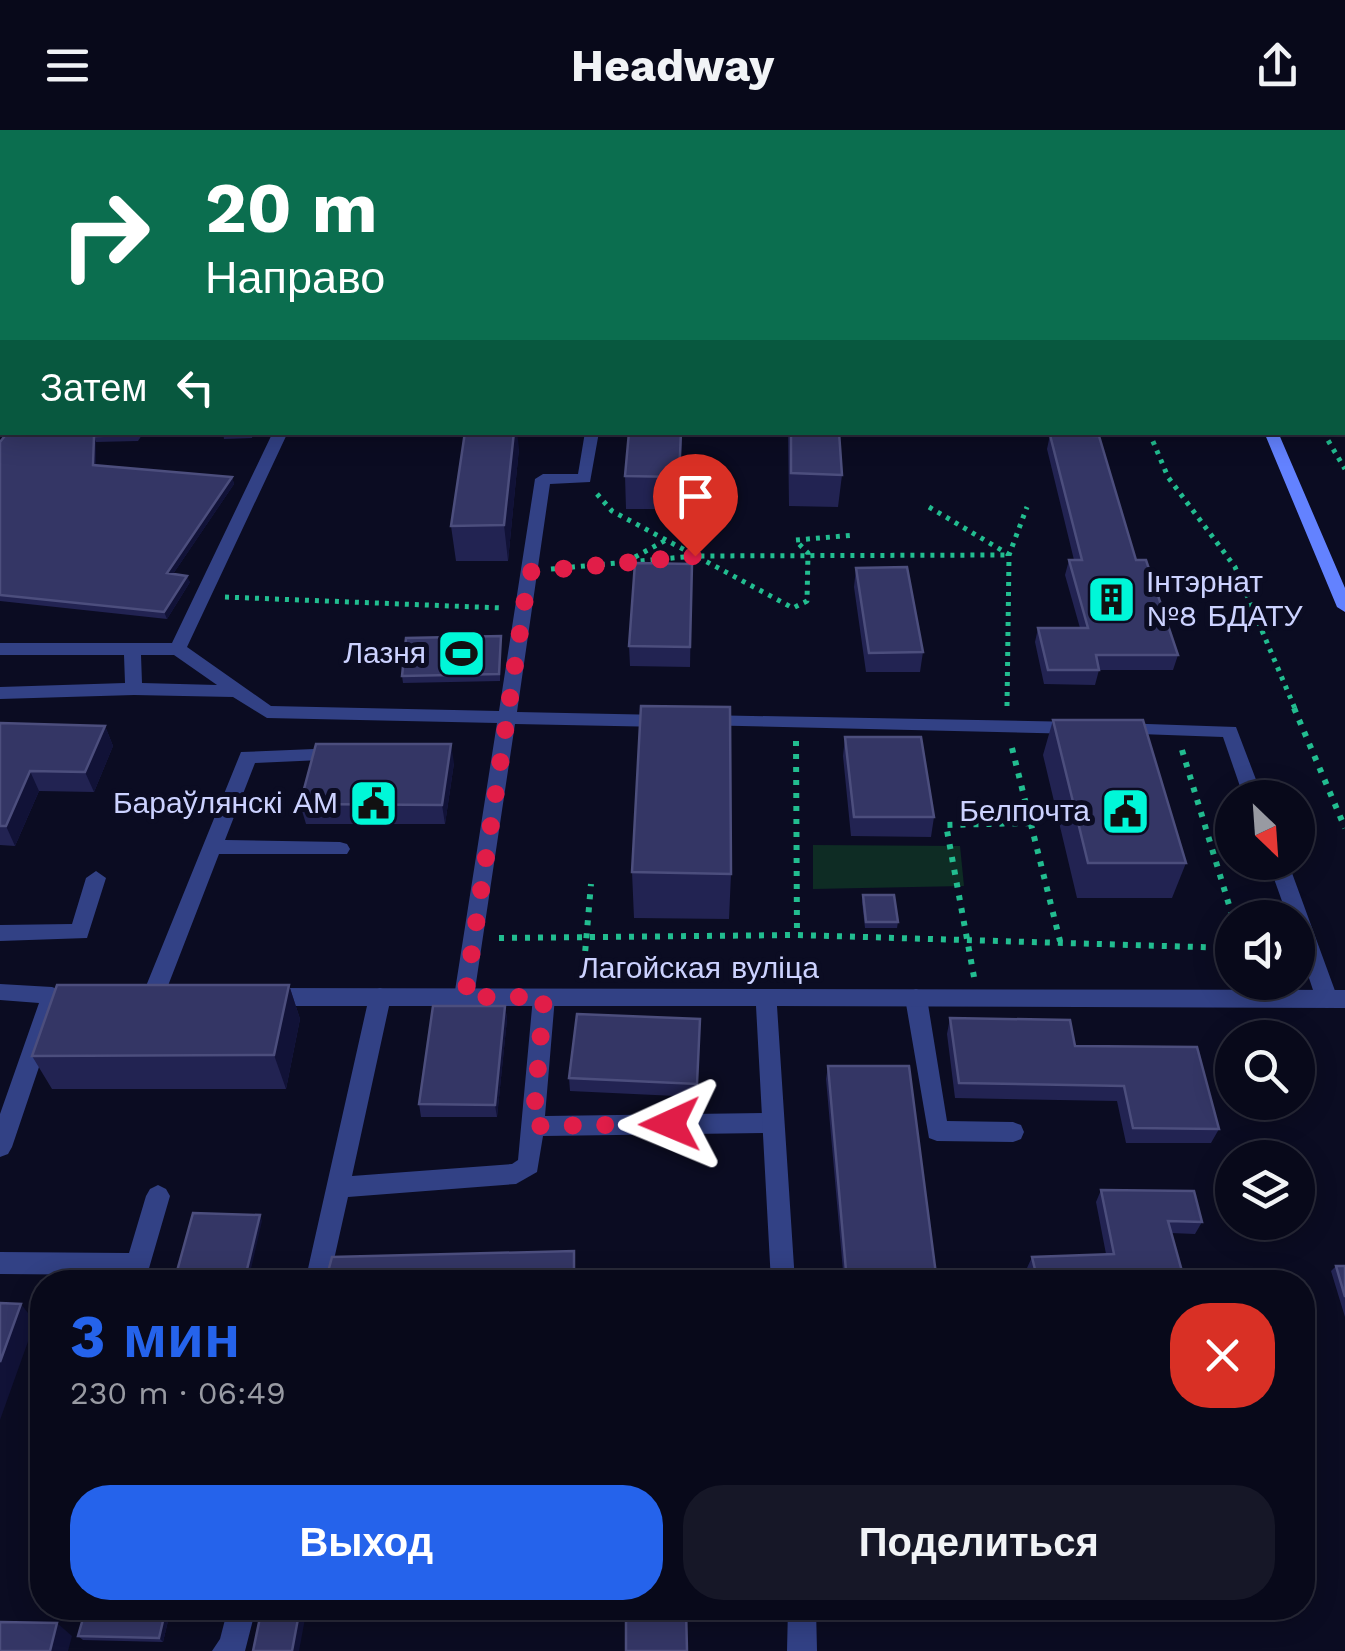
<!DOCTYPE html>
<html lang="ru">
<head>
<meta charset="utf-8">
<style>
  :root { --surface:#08091a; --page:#161727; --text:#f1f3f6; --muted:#989aa2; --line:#292a39; --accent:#2563eb }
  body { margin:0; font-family:"Work Sans",sans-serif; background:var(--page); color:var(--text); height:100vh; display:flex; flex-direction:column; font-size:38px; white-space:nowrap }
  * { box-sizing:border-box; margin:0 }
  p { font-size:32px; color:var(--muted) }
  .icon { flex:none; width:55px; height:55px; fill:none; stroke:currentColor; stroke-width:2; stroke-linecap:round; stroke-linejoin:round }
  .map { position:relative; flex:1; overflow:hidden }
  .details { position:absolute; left:30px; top:1140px; width:1285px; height:350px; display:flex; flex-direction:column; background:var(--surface); border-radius:40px; box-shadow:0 5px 25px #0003,0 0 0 2px var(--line) }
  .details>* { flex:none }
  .guide { position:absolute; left:0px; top:0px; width:1345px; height:305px; box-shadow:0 5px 25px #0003,0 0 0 2px var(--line); background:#0b6e4f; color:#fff; overflow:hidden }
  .needle { width:65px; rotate:155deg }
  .buttons { position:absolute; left:1215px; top:650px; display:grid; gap:20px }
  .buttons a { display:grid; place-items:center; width:100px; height:100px; border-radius:50%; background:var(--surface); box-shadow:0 5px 25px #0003,0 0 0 2px var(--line); font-size:50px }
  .pin { position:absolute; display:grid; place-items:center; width:85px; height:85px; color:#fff; margin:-102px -42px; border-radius:50% 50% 50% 0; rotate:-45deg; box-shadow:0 0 10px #0007 }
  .pin .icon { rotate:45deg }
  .me { position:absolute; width:110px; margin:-55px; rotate:269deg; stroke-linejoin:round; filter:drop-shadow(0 0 8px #0008) }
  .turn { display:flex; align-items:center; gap:35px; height:210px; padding:0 40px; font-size:45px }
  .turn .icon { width:130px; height:130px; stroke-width:2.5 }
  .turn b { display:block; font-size:70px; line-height:85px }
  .then { display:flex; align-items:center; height:95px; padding:0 40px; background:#0003; gap:20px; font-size:38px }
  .round { display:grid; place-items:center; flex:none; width:105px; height:105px; border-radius:40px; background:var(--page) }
  .headline { display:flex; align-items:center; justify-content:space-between; height:170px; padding:0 40px }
  h1 { font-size:60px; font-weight:700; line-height:75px; color:var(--accent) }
  .cta { display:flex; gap:20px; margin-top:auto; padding:20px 40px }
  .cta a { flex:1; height:115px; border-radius:40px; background:var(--accent); color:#fff; font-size:40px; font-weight:700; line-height:115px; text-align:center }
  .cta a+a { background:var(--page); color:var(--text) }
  header { display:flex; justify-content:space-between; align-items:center; height:130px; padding:0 40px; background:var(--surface); font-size:45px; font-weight:700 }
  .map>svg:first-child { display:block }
  .green { fill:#0e2c24 }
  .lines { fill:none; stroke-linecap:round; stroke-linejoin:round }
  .path-far1 { stroke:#22bd90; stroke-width:5; stroke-dasharray:4 6; stroke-linecap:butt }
  .path { stroke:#22bd90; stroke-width:6; stroke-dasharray:5 8; stroke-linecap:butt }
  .lane { fill:#324185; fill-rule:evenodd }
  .street { fill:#324185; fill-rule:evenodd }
  .secondary { fill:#6382ff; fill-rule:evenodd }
  .wall { fill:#222352 }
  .shaded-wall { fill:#111237 }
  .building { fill:#343665; stroke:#4c4e7d; stroke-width:2.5 }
  .route { stroke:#e11d48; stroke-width:18; stroke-dasharray:0 32.4 }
  .labels { text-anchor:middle; stroke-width:10; stroke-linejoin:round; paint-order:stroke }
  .poi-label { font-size:30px; fill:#ccd2ff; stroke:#0b0c22; text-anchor:end }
  .street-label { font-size:30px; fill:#ccd2ff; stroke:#0b0c22 }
</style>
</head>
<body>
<header><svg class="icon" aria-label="menu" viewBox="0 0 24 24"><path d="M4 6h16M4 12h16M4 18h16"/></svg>Headway<svg class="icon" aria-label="share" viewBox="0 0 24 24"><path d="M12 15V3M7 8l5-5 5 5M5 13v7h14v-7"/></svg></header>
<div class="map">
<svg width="1345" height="1521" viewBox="0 0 1345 1521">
  <rect width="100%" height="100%" fill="#0b0c22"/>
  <path class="green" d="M813,715L960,716L964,756L813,759Z"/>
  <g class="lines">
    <path class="path-far1" d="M1149,302L1168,347L1235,437L1296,581
      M1323,302L1345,339
      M597,364L612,381L793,478L807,471L808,423L795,410
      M929,377L1008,424
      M796,410L855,405
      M635,427L666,410
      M551,439L695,426L1009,425
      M225,467L502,478
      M1007,576L1009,425L1027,377"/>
    <path class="path" d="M1294,578L1345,698
      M796,611L797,805
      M1012,618L1060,811
      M1182,620L1233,788
      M499,808L797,805L1232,818
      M583,847L591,754
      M974,847L946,695L1031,693"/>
    <path class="lane" d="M0,206H2V214H0Z
      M273,302H288L187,517L271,576L499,581L535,349L543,344H578L585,302H599L590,352L550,354L517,582L664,585L673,591L664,597L515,594L473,873H457L454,867L497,593L267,588L233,567L134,565L0,569V557L125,553L124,525H0V513H172ZM141,525H174L217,555L142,553Z
      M703,585L1079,592L1088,598L1079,604L697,595L694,591L697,587Z
      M1118,593L1236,597L1263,668H1244L1223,607L1112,603L1109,599L1112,595Z
      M338,618L347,624L344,629L255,633L225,710L340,712L347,714L350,719L347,724H219L164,866L161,872H145L142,866L241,622Z
      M1268,732H1288L1338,869L1335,875L1327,878L1319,875L1316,869L1298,815V788H1288Z
      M96,741L106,748L87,808L0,811V795L72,794L86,748Z
      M0,854L52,857L60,860L63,866L12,1017L8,1024L0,1027V984L39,873L0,870Z
      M380,858L388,861L391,867L352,1046L512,1034L518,1030L533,867L536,861H552L555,867L545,986L773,983L781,986L784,993L781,1000L773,1003L543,1006L537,1042L516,1054L348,1067L329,1152H305L369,867L372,861Z
      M916,859L924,862L927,868L947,991L1013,992L1021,995L1024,1002L1021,1009L1013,1012L937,1011L929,1008L905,868L908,862Z
      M158,1055L166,1059L170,1066L145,1152H121L123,1145L0,1144V1122L129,1123L146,1066L150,1059Z
      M228,1478H256L245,1521H212L220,1509Z"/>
    <path class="street" d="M1322,0H1332L1333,2H1322Z
      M1342,187L1345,188V200L1342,199Z
      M267,858L1345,860V878L777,876L795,1152H771L756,876H267L259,873L256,867L259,861Z
      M788,1478H816L817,1521H787Z"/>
    <path class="secondary" d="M1216,0H1226L1227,2H1216Z
      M0,73L2,74V81H0Z
      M1264,302H1278L1345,458V482L1337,477Z"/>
  </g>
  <path class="wall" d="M2,5V49H0V6Z
    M8,302H144L138,311L96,312V336L232,347L234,354L173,444L190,452L167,489L0,471V312Z
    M223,302H253L252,308L224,309Z
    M629,302H682L679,379H626L625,346Z
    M788,302H839L842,345L838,377L789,376Z
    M1050,305L1136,430L1178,525L1173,540H1099L1095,555L1044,554L1035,512L1038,498H1080L1065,445L1069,430H1074L1047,319Z
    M519,318L508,431H456L451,396Z
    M692,434L690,537L630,536L629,516Z
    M856,438L923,522L920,542H866L854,457Z
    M501,506L500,551L403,553L402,546Z
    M1053,590L1186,733L1172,768H1077L1043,625Z
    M0,593L105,596L113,616L94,662L39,661L15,716L0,715Z
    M845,607L934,687L931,707L851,706L843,626Z
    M454,633L445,694H306L300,674Z
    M632,742L731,744L729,789L634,788Z
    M863,765L898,792L897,798H865L862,772Z
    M289,855L300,889L286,959H52L32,926Z
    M505,876L507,889L497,987H421L419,974Z
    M950,888L1075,916L1219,999L1211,1013H1126L1117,971L955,968L947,904Z
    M700,889L697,967L570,961L569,948Z
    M828,936L937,1152H844L826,949Z
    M1101,1060L1202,1092L1195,1104L1171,1103L1185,1152H1030L1027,1138L1032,1127L1106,1124L1096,1072Z
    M1336,1136H1345V1187L1331,1141Z
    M171,1478L163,1512L83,1510L78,1506Z"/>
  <path class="shaded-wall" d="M129,0H153L151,2H130Z
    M246,0H282L280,2H245Z
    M514,302H517L519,318L508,431L504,395Z
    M681,302H682L679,379V347Z
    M94,306L96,312V342L93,335Z
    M232,347L234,354L169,450L167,443Z
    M187,446L190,452L167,489L164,482Z
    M105,596L113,616L94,662L85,642Z
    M451,614L454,633L445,694L442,675Z
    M30,641L39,661L15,716L6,696Z
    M289,855L300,889L286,959L274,925Z
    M505,876L507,889L497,987L495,975Z
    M260,1085L262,1091L248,1152H244Z
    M21,1174L35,1192L0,1290V1232Z
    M166,1478H171L163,1512L159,1508Z
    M300,1478H307L299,1521H292Z
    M57,1493L72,1506L68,1521H50Z"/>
  <path class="building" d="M21,0H116L114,2H12Z
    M530,0H565V2H529Z
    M630,0H693L692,2H629Z
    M778,0H816L815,2H778Z
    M1072,0H1109V2H1071Z
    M2,5V27H0V6Z
    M8,302H138L136,305L94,306L93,335L232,347L167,443L187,446L164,482L0,465V312Z
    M465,302H514L504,395L451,396Z
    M629,302H681L679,347L625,346Z
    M791,302H839L842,345L791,343Z
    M1050,305L1099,306L1136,430H1146L1178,525H1096L1099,540H1048L1038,498H1088L1069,430H1082Z
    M635,433L692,434L690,517L629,516Z
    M907,437L923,522L869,523L856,438Z
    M501,506L499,544L402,546L406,508Z
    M641,576L730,577L731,744L632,742Z
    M1053,590H1143L1186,733H1088Z
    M0,593L105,596L85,642L30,641L6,696H0Z
    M845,607H921L934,687H854Z
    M316,614H451L442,675L300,674Z
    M863,765H894L898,792H866Z
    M57,855H289L274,925L32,926Z
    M433,876H505L495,975L419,974Z
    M577,884L700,889L697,954L569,948Z
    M950,888L1070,890L1075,916L1197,917L1219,999L1133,998L1124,956L959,953Z
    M828,936H909L937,1152H847Z
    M1101,1060L1194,1061L1202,1092L1168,1091L1185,1152H1038L1032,1127L1114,1124Z
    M193,1083L260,1085L244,1152H174Z
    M574,1121V1152H320L322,1145L328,1142L332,1127Z
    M1336,1136H1345V1167Z
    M0,1173L21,1174L0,1232Z
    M86,1478H166L159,1508L78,1506Z
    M262,1478H300L292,1521H253Z
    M626,1478H686L687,1521H626Z
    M0,1492L57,1493L50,1521H0Z"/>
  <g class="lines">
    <path class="route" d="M670,994L533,996L544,867H465L529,442L695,426"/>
  </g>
  <defs>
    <symbol id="building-square" viewBox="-11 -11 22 22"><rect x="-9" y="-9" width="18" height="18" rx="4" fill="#00f7d8" stroke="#0b0c22"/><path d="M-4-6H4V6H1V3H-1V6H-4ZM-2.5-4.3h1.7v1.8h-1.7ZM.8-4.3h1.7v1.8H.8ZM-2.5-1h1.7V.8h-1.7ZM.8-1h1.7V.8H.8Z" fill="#111"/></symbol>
    <symbol id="stadium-square" viewBox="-11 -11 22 22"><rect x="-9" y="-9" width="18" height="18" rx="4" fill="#00f7d8" stroke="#0b0c22"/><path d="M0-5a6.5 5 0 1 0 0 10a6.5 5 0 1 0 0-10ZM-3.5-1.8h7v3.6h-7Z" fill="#111"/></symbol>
    <symbol id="civic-square" viewBox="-11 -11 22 22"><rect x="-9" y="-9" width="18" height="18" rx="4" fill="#00f7d8" stroke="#0b0c22"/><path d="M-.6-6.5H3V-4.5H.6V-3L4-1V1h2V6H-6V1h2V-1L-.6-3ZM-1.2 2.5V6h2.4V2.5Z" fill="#111"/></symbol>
  </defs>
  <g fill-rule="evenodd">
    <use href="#building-square" x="1084" y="442" width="55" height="55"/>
    <use href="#stadium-square" x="434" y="496" width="55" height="55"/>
    <use href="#civic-square" x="346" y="646" width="55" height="55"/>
    <use href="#civic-square" x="1098" y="654" width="55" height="55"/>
  </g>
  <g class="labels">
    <g class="poi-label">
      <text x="1146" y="462" text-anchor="start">Інтэрнат<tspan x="1146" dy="34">№8 БДАТУ</tspan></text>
      <text x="426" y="533">Лазня</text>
      <text x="338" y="683">Бараўлянскі АМ</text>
      <text x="1090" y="691">Белпочта</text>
    </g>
    <g class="street-label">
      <text x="699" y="848">Лагойская вуліца</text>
    </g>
  </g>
</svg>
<div class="buttons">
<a><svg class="needle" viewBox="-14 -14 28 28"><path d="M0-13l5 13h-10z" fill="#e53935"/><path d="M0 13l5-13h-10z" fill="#989aa2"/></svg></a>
<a><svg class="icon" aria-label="sound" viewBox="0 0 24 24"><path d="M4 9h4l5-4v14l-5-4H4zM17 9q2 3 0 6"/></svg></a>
<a><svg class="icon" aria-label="search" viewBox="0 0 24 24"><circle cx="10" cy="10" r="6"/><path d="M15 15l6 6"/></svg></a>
<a><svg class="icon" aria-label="layers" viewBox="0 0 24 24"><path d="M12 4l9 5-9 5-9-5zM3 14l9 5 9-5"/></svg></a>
</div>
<div class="pin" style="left:695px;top:426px;background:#d93025"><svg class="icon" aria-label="arrive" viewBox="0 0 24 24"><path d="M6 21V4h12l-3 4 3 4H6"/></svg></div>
<svg class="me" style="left:670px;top:994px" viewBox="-20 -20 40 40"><path d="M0-17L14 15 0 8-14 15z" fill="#e11d48" stroke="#fff" stroke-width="4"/></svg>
<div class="guide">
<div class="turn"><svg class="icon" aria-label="right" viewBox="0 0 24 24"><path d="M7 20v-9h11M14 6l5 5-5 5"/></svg><div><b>20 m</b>Направо</div></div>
<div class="then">Затем<svg class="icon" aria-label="left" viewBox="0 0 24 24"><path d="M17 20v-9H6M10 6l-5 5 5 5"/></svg></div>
</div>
<section class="details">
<div class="headline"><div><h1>3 мин</h1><p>230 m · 06:49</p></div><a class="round" style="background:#d93025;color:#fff"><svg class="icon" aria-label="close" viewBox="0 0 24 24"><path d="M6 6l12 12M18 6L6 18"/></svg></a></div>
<div class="cta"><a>Выход</a><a>Поделиться</a></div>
</section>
</div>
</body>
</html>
